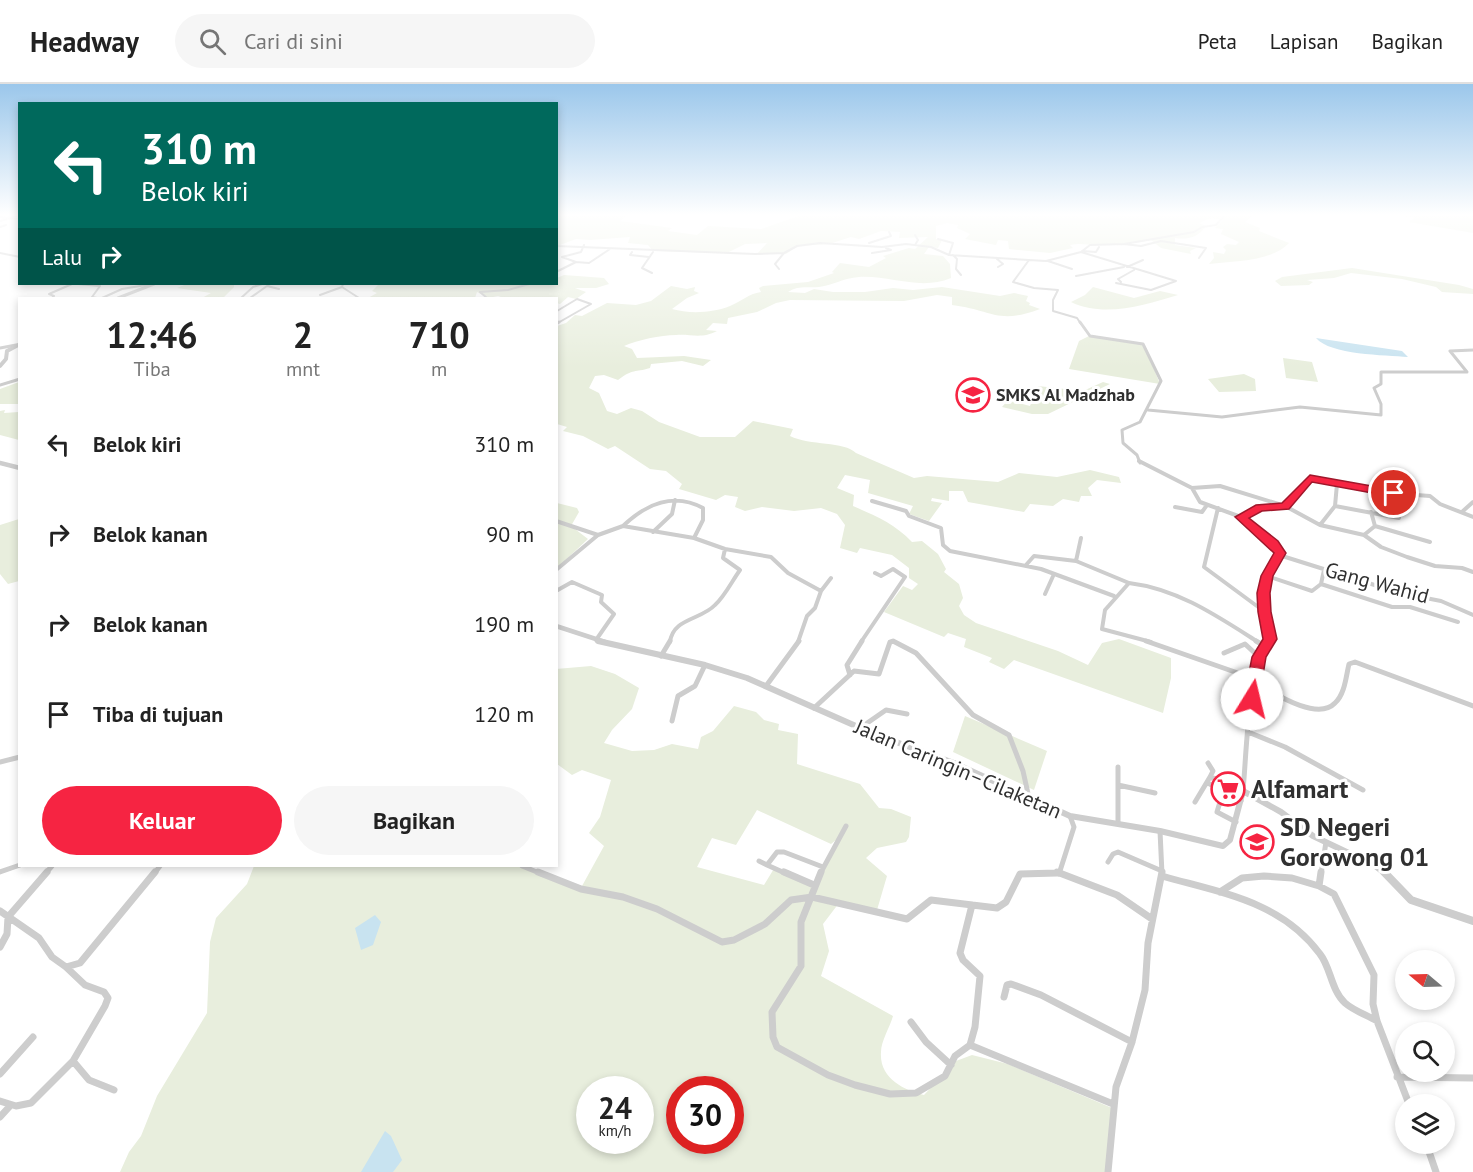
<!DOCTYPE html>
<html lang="id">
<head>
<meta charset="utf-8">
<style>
  :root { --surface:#fff; --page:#f6f6f6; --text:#222; --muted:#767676; --line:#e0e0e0; --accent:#f62442 }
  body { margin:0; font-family:"PT Sans",sans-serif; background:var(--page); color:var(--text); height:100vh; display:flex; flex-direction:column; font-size:22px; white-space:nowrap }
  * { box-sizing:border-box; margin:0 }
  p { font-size:20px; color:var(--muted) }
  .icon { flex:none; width:33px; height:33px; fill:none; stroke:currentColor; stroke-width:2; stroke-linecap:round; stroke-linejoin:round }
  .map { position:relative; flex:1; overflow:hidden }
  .drawer { position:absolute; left:18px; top:213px; width:540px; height:570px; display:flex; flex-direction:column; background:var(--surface); border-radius:0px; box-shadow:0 3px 9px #0003 }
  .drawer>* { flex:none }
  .banner { position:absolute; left:18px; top:18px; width:540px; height:183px; border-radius:0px; box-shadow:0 3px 9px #0003; background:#00695c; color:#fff; overflow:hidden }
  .needle { width:39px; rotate:289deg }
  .controls { position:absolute; left:1395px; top:866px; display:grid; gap:12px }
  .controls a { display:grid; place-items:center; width:60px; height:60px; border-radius:50%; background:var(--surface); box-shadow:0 3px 9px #0003; font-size:30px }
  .speed { position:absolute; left:576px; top:992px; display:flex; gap:12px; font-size:30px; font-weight:700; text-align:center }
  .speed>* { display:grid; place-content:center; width:78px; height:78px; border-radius:50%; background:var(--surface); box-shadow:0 3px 9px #0003; line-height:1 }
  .speed small { font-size:15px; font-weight:400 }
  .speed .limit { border:9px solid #d22; background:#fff; color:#111 }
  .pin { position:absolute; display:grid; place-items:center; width:51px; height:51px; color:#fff; margin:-26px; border:3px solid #fff; border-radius:50%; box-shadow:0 2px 6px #0007 }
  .me { position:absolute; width:66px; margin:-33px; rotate:9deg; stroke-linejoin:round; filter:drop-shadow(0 0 4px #0008) }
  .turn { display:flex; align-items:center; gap:21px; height:126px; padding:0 24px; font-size:27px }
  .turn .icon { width:78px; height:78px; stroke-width:2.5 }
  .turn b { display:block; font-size:42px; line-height:51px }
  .then { display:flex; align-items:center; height:57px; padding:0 24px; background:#0003; gap:12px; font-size:22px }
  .eta { display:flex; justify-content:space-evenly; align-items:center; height:102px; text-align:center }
  .eta b { font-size:36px; font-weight:700; line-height:42px }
  .action { display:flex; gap:12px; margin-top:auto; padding:12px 24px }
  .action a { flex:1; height:69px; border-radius:36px; background:var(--accent); color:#fff; font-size:24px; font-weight:700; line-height:69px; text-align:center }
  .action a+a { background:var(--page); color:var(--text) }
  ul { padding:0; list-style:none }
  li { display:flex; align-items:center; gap:18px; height:90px; padding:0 24px }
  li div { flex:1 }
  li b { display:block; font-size:22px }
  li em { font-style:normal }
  header { display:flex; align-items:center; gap:36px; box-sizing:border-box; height:84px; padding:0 30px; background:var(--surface); border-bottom:2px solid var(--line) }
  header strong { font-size:28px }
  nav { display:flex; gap:33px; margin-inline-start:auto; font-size:21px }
  .search { width:420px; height:54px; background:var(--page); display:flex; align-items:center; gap:15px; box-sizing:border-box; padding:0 21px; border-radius:33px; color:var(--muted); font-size:22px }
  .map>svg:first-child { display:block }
  .green { fill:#e8eedd; fill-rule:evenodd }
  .water { fill:#c8e3f0 }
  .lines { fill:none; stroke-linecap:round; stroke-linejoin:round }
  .minor-far4 { stroke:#cdcdcd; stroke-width:2 }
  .minor-far3 { stroke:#cdcdcd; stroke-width:3 }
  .minor-far2 { stroke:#cdcdcd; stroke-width:4 }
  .minor-far1 { stroke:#cdcdcd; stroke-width:5 }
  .minor { stroke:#cdcdcd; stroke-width:7 }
  .tertiary-far4 { stroke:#cdcdcd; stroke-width:3 }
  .tertiary-far3 { stroke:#cdcdcd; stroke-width:4 }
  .tertiary-far2 { stroke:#cdcdcd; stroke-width:4.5 }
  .tertiary-far1 { stroke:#cdcdcd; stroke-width:6 }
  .tertiary { stroke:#cdcdcd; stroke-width:8 }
  .route { fill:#f62442; stroke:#a0172b; stroke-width:1.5 }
  .labels { text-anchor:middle; stroke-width:6; stroke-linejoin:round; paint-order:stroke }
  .far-poi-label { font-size:18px; font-weight:bold; fill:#303030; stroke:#fff; text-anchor:start }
  .street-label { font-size:21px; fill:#303030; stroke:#fff }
  .near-poi-label { font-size:26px; font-weight:bold; fill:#303030; stroke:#fff; text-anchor:start }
</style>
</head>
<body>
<header>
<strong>Headway</strong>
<div class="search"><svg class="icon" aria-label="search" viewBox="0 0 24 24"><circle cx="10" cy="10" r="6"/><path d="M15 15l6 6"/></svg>Cari di sini</div>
<nav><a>Peta</a><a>Lapisan</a><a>Bagikan</a></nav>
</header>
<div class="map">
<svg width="1473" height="1088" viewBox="0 0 1473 1088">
  <rect width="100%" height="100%" fill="#fff"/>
  <path class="green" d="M556,132H627L620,137L672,144L668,147L697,151L708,142L761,145L798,132H1252L1245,138L1260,144L1259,147L1289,159C1271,178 1234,177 1209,180L1214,174L1213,168L1224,170L1226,166L1223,163L1227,160L1236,161L1239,158L1221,150L1223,145L1215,144L1223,136L1211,134L1199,139L1206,142C1198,153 1189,156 1175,154V161L1196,164L1190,167L1191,170L1161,164L1151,156C1134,160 1116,161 1098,161C1088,161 1081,159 1070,161L1073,164L1050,169L1009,165L1008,157L998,156L996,161L965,155L970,150L957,144L958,141L947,139L936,142V155L942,156L938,164L929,163L924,170L943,172L950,180L951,194C920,207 890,191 859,193C843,194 834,201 819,203C807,204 798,201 788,208L805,209L814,205L833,208H865L893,204L913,206L942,203L1000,212L1014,209L1028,212L1026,217L1030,219L1029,221L1040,225C997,241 993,226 952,221V213L937,211L904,217L790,216L776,219L757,228L728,234L727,240L713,239L706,246L717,247C702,255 692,250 676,251C660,251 638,256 624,262L632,265L637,274L684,272L711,276L703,282L682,277L651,280L650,284C634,289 634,284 618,296L604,291L595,292L589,304L599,309L607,327L617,330L631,324L642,327L659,338L700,353H735L753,337L793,345L790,352C810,362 844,357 856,369L914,394L927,392L998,398L1019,389L1057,393L1090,386L1119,393L1121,399L1097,396L1088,404L1092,412H1081L1079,418L1063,415L1053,422L1030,420L1024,428L968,418L963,407H949V417L932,414L931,417L942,419L929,437L909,430L913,422L868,409L870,396L845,391L837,404L854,411L853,422C876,432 895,440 912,458L922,457L938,470L946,485L944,488L959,500L963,514L959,522L964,531L976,539L1058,567L1088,581L1102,559L1119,555L1171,574V594L1163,629L1014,576L1004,585L989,578L992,574L964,563L966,555L948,549L944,553L884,528L903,502L912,506L918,500L909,494V484L892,471L860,464L857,469L840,464L845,441L837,430L821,424L794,427L762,423L745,427L735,423L738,413L725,411L716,416L679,405L682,400L666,387L650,385L615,362L608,365L583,352L563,347L567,343L557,340V242L566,239L575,231L582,232L607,219L636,221L651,217L671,202L687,205L695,203L694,207L699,209L687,214L672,225C689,230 713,229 730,222C742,217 748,210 761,208L759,204L763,202L808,198L834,189L832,188L840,179L869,183L886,174L883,172L909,164L915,165L928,153L899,154L900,148L881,147L859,155L851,153L829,160L798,162L786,170H757L767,159L745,160L727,169L653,167L648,161L628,159L630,153L590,156L576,155L557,162Z
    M1406,132H1473V149L1409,138L1414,134Z
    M1352,184L1459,201L1473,205V210L1442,208L1436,203L1402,195L1351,189L1334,194L1307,196L1313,198L1309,201L1281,202L1275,197L1282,193Z
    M564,191L604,194L609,200L596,204H575L586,208L576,215L568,213L560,220L557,219L556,214H504L498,212L488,214L477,208L475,214H368L377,209L372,207L379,200H556L557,194Z
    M187,200H234V203L223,214H202L211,209L177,204Z
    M1093,203L1134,214L1160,207L1178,211C1145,221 1104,234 1071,218L1085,211Z
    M1091,251L1144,260L1160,300L1069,285L1079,257Z
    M1283,274L1312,278L1318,298L1286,294Z
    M1244,290L1255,295L1256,307L1219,308L1208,295Z
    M19,298V320H0V305Z
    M1103,298L1110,300L1048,330H1032L1002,323L1008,316L1030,322L1038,302L1083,307Z
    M5,326L4,329L19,328V356L0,351V327Z
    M557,419L577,424L579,428L571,442L588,455L557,484Z
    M19,435V497L8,500L0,490V441Z
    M591,582L615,590L639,604L632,625L612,646L604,659L632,667L654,666L672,660L698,665L701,653L713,647L734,622L756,628L764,636L779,640L778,646L798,650L797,680L860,700L879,724L891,725L911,733L909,753L906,758L877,764L866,774L887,792L877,826L839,819L823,840L829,867L821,892L893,932C890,943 881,957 881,968C879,994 904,1006 924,1011L956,977L972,971L1008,980L1112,1024L1108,1088H120L129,1068L141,1052L157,1012L207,929L210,858L216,834L247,800L254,782H521L582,802L604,762L589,749L600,733L611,696L582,686L572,691L557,680L556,585ZM757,726L831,760L836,756L812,802L775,783L764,801L697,783L712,754L736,761ZM590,1005H640V1056H590ZM680,1005H730V1056H680Z
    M965,632L1047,667L1034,706L953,668Z"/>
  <path class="water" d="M1316,254L1402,267L1408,273C1385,271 1330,271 1316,254Z
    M375,831L381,838L373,861L361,866L355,844Z
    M385,1047L391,1052L402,1076L393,1088H361Z"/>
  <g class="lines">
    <path class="minor-far4" d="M17,132L10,134L20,135
      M0,133L10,134L0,137
      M0,143L6,141
      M915,151L918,156L915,161
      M938,155L953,159L949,171
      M869,159L891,152L889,148
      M1124,160L1141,162L1161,157L1206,164L1199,174
      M556,162L755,170L784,169L797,162L820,159L882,163L906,160L931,163L949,171L1046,177L1081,168L1090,161L1124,160L1194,148L1202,143L1216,141L1224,132
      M1082,167L1096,168L1099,163
      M632,168L630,171L649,173
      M1081,168L1176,197
      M0,169L20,173
      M872,169L891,166L886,164
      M953,171L957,175L956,185L961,191
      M997,175L1003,180L998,183
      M1029,176L1013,198L1034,204L1058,206L1053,216V227L1077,234L1081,240
      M1048,177L1072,185
      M576,178L562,173L581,168L584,161
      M1127,183L1143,176
      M779,185L775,180L784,169
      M556,188L576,178L589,179L610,165
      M652,189L642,184L653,168
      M1076,192L1124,183
      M1121,198L1118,195L1134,186
      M1116,199L1151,206L1176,197
      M78,200L100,202L92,213L97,214
      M270,200L267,202L279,205
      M343,200L342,203L359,214
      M320,211L342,203
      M52,214L54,212L49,210L72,200
      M102,214L122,205L152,200
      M241,214L253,203L262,200
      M250,214L267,202
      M487,214L480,208L508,206L529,200
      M556,240L591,220L577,215L557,227"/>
    <path class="minor-far3" d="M1080,238L1090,252L1143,260L1161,297L1140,338L1122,346L1123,359L1137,371L1140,379
      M556,240L559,238
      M0,264L16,261
      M0,301L20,295
      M1148,326L1222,333L1300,323L1381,331V320L1374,304L1381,300V288H1467L1450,267L1473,266"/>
    <path class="minor-far2" d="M1139,377L1192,404L1200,418L1241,433L1280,466C1260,506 1264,513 1270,555L1268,558
      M1192,404L1220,402L1285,422L1320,441L1364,451L1381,463L1407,473L1435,482L1462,484L1473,488
      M872,417L906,427L909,432L941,444L943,461L950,467L1041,485L1114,512
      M1335,422L1399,434
      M1175,423L1202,428L1207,421
      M1218,424L1204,483L1265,528
      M1463,427L1473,418
      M1241,433L1260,423L1285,422L1310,395L1376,408L1430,412L1440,420L1473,433
      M556,437L598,451
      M1320,441L1335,422L1337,400
      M623,442C646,420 674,408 703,424V436L694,454
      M1375,442L1430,458
      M653,448L672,430L675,416
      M1364,451L1375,442L1371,428
      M1081,454L1076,477L1129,499
      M1279,471L1400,509L1441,517L1473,531
      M1026,481L1034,472L1076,477
      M556,486L598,451L623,442L694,454L725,465L771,473L788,489L821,507L815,524L807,532L798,558
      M1267,492L1312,507L1321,500L1324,486
      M1321,500L1392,523H1410L1458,538
      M556,507L572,498L602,511L601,518L614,530L596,556
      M821,507L831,494
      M1045,510L1054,490
      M670,558C673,534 701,536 715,521C725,512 732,497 740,486L723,474L725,465
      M861,558L905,493L893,485L881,492L875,489
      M890,558H895
      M1151,558L1102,545L1105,526L1129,499C1178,505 1217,532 1258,558"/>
    <path class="minor-far1" d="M1146,557L1255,595
      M1256,557L1266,563
      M1224,569L1245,560L1259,573
      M661,572L670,557
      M850,591L847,581L862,557
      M1254,598C1272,608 1317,638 1335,619C1345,610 1346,592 1349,580L1355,578L1473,622
      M766,602L799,557
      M814,624L854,587L879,590L890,558L893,557L916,569L973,631L1009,651L1023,687L1029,714
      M672,637L678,612L695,602L705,581
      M860,644L886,626L907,630
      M1248,648L1285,663L1363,706
      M0,678L20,673
      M1208,679L1213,687L1210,693
      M1118,683V739
      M1208,699L1241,717
      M1118,701L1155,709
      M1223,708L1217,728L1236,738
      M1195,718L1210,693L1236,701L1243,707C1247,665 1247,591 1269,557
      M1160,747L1162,790
      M759,777L767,781L777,768H784L823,783
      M1108,778L1113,770L1118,768L1162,787
      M767,781L787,790
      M522,782L542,790
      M0,788L20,781
      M45,790L52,782
      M154,790L160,782
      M820,790L846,742
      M1033,790L1057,789
      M1059,790L1074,743L1070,732
      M1321,790L1326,758"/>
    <path class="minor" d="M538,788L581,805L623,813L657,825L722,858L734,856L765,840L791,816L812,813L907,835L931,816L997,824L1006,818L1020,790L1057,789
      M784,788L814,801
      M821,788L801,838V882L772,928L773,953L777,963L828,991L855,1001L890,1010L916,1009L945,992L955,972L970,961L975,943L980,892L963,876L960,869L972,821
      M1057,788L1117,811L1152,835
      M1162,792C1221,809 1281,817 1320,870C1331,884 1331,906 1345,919C1354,927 1367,931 1377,937
      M1319,802L1321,788
      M1220,808L1242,794L1264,792L1292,794L1319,802L1334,810L1374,891L1373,920L1377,937L1409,1020
      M0,827L39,854L52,873L66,883L80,879L155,788
      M0,863L7,850L8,833L47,788
      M1004,913L1007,901L1011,900L1041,911L1132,958
      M911,938L926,958L951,981
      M970,961L1113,1020
      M73,977L89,996L114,1006
      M0,990L33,953
      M1397,993L1473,994
      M0,1017L16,1022L31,1019L73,977L105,922L108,914L104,908L85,901L66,883
      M0,1033L10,1022
      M1426,1059L1436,1088
      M1108,1088L1116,1003L1132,958L1145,906L1148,859L1162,788"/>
    <path class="tertiary-far4" d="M118,214L154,200"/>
    <path class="tertiary-far3" d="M0,282L6,275L7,267L20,260"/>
    <path class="tertiary-far2" d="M0,379L20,384
      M556,542L605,558"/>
    <path class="tertiary-far1" d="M598,557L705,581L747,594L874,650L954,679L1070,732L1160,747L1223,762L1230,756L1243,707L1281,728L1313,752L1374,781L1386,790"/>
    <path class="tertiary" d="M1384,788L1411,816L1473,837"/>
  </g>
  <linearGradient id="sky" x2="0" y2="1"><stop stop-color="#9bc7eb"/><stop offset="0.46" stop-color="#fff"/><stop offset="1" stop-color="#fff" stop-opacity="0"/></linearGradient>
  <rect width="1473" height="284" fill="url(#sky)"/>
  <path class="route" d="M1310,391L1394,406L1400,409L1394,413L1312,398L1289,425L1262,427L1249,434L1278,457L1286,469L1273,492L1270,509L1271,528L1277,555L1266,573L1259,615L1252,620L1244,615L1252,573L1263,555L1258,528L1257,509L1261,492L1274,469L1235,433L1256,421L1282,419Z"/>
  <defs>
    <symbol id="school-ring" viewBox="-11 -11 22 22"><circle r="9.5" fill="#fff" stroke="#f62442" stroke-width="1.5"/><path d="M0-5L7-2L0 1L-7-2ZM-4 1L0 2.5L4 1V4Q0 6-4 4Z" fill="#f62442"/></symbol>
    <symbol id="supermarket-ring" viewBox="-11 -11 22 22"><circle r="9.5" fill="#fff" stroke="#f62442" stroke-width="1.5"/><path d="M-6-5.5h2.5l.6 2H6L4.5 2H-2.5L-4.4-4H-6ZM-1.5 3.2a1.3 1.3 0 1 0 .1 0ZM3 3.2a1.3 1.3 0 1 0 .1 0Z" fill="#f62442"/></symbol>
  </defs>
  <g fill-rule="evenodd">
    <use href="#school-ring" x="954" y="292" width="38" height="38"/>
    <use href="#supermarket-ring" x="1209" y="686" width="38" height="38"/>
    <use href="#school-ring" x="1238" y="739" width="38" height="38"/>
  </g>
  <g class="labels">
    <g class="far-poi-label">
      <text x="996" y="317">SMKS Al Madzhab</text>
    </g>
    <g class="street-label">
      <text transform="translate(1377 499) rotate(15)" y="7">Gang Wahid</text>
      <text transform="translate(958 685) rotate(23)" y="7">Jalan Caringin–Cilaketan</text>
    </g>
    <g class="near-poi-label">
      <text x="1251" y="714">Alfamart</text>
      <text x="1280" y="752">SD Negeri<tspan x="1280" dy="30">Gorowong 01</tspan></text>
    </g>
  </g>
</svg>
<div class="controls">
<a><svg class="needle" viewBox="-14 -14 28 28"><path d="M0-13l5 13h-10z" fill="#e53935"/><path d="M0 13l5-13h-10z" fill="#767676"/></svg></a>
<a><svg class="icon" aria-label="search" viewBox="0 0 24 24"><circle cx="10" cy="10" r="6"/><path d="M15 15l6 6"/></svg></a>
<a><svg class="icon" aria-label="layers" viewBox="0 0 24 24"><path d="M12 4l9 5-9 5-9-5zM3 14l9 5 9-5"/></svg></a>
</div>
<div class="speed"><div>24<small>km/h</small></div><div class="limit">30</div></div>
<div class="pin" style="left:1394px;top:409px;background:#d93025"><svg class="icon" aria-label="arrive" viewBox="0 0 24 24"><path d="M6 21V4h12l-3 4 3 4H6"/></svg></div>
<svg class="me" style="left:1252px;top:615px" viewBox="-20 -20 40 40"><circle r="19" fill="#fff"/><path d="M0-13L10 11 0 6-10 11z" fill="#f62442"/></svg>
<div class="banner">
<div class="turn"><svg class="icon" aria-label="left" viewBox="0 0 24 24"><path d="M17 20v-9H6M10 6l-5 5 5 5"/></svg><div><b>310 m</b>Belok kiri</div></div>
<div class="then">Lalu<svg class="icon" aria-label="right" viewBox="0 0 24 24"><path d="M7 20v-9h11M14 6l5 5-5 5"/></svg></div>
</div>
<section class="drawer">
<div class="eta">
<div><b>12:46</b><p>Tiba</p></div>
<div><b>2</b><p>mnt</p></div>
<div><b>710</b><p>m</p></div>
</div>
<ul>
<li><svg class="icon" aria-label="left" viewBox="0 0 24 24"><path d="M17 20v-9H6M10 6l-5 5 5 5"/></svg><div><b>Belok kiri</b></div><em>310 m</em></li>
<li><svg class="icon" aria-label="right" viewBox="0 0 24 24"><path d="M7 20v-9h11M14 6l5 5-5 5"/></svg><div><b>Belok kanan</b></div><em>90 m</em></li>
<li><svg class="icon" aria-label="right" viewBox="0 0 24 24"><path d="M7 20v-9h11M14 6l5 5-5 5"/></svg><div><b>Belok kanan</b></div><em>190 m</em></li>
<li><svg class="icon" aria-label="arrive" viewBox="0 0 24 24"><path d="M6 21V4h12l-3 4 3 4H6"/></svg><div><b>Tiba di tujuan</b></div><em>120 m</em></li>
</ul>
<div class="action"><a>Keluar</a><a>Bagikan</a></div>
</section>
</div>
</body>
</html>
